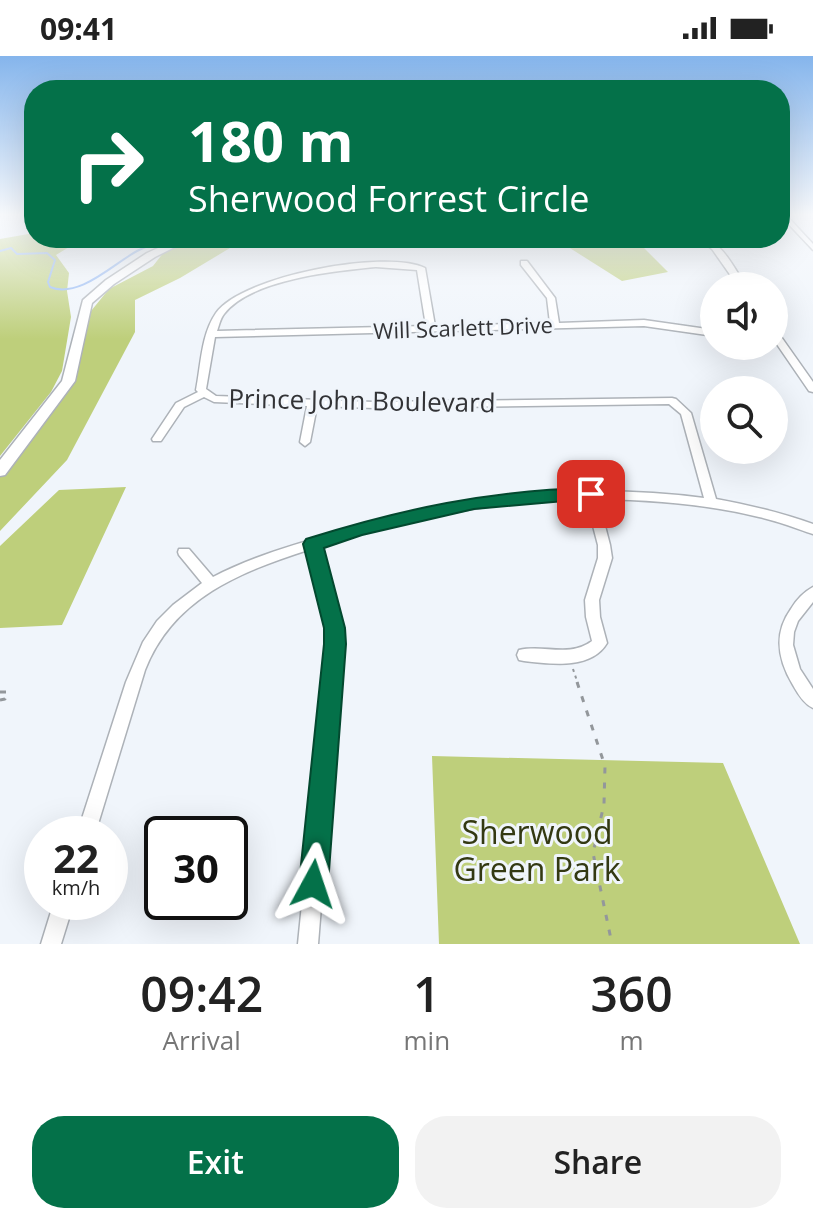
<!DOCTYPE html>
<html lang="en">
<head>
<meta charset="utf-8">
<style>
  :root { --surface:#fff; --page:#f2f2f2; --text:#222; --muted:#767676; --accent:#047149 }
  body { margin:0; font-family:"Open Sans",sans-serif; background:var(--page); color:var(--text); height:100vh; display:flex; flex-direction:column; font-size:30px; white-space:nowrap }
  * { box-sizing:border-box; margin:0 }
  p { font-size:26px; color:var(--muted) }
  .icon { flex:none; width:44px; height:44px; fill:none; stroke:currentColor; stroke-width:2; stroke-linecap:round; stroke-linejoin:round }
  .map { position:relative; height:888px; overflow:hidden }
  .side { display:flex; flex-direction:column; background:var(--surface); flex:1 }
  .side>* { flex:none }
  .hud { position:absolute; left:24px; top:24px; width:766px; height:168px; border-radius:32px; box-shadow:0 8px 32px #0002; background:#047149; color:#fff; overflow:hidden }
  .controls { position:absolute; left:700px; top:216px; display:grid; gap:16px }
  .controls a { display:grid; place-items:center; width:88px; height:88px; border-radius:50%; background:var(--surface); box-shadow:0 8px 32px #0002; font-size:40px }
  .speed { position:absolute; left:24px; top:760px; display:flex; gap:16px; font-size:40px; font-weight:700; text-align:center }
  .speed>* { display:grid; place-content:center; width:104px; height:104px; border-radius:50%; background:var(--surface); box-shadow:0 8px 32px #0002; line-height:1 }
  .speed small { font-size:20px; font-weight:400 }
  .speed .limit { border:4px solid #111; border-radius:12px; background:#fff; color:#111 }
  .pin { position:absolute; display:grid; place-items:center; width:68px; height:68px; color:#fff; margin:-34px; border-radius:16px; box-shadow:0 4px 12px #0006 }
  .me { position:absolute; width:88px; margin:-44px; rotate:5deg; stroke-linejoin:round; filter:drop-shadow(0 0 6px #0008) }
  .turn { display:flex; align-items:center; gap:28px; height:168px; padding:0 32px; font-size:36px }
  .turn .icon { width:104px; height:104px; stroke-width:2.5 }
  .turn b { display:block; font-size:56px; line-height:68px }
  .eta { display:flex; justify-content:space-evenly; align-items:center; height:136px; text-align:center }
  .eta b { font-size:48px; font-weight:600; line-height:56px }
  .cta { display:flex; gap:16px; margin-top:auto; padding:16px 32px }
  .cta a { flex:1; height:92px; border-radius:32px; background:var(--accent); color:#fff; font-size:32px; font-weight:600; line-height:92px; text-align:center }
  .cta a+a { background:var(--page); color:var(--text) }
  .status { display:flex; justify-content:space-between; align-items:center; height:56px; padding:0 40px; background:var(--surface); direction:ltr }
  .status svg { height:22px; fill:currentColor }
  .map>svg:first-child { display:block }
  .green { fill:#becf7b }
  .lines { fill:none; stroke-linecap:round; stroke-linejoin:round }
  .stream { stroke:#92b7f3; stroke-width:2 }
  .minor-casing { stroke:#adb2b8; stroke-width:3 }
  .secondary-casing { stroke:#adb2b8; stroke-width:3 }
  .path-far1 { stroke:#93979b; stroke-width:2; stroke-dasharray:3 4; stroke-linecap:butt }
  .path { stroke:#93979b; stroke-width:3; stroke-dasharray:6 9; stroke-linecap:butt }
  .minor { fill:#fff; fill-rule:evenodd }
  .secondary { fill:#fff; fill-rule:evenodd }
  .route { fill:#047149; stroke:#03492f; stroke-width:2 }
  .labels { text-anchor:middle; stroke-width:6; stroke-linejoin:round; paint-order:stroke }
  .far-street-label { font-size:22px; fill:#323336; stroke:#f0f5fb }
  .street-label { font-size:26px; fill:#323336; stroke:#f0f5fb }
  .near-park-label { font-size:32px; fill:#333912; stroke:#f0f5fb }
</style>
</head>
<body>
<div class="status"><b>09:41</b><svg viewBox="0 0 49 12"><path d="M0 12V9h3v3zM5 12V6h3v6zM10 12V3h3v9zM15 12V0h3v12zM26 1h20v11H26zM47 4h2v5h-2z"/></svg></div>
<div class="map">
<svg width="813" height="888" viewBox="0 0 813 888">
  <rect width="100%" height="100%" fill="#f0f5fb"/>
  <path class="green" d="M34,177V182H84L56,199L69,217L67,235L71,261L62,315L51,336L0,400V183Z
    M196,182H315L282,190L235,189L180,222L135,244V276L67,404L0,475V420L39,373L76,316L91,255L109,233L153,210L164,196Z
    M554,182H634L668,216L622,225Z
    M126,431L62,569L0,572V490L59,434Z
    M432,700L723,707L800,888H439Z"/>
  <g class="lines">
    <path class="stream" d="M0,195L11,192L17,198L47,197L55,204L48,226L50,231C79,243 113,208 137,195C147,190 157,186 167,182"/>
    <defs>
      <path id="minor" d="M780,159H786L813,188V194Z
        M699,182C721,182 735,214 746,230H738L712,193Z
        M521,205H527L555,242L559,267L644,264L714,274V280L644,270L215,281L206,333L216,340L374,346L672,342L676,343L691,357L716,443C749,449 782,457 813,468V478C795,472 778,465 759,461C707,448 652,444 598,443L610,489L612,502L599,544L600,561L607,587C591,614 551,608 524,605L519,604L517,599L519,594C544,588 569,602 592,585L586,561L585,544L598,502V489L586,443C496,443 406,464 320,490L341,572L342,588L318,888H298L328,588L327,572L308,494C240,516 173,542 145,614L95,778H77L126,626L143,586L157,565L173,549L202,527L179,499L178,496L179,493H189L213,521C251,501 293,489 334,477C454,441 579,425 704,442L681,358L669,348L374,352L317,350L310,386L305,390L300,386L307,350L214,346L204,341L184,351L161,385H153L152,383L176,347L198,336L196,334C201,309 201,279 216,257C242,220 386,193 425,212L435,270L550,267L547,242L521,209ZM376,211L417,214L426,270L217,275C219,270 220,263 224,258C251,223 335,215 376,211Z
        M774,274L777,275L813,326V336L809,335L774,284Z
        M813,531V546L798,565L794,576L793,589L800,613L813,633V652C804,648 798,638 793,629C778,604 773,578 791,553C796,544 804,536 813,531Z
        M54,846H74L61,888H41Z"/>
      <path id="secondary" d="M180,182H193L155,201L114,228L92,247L75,325L5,419L0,420V404L62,325L83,244L106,224L147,197Z"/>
    </defs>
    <use href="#minor" class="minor-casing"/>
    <use href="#secondary" class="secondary-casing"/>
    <path class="path-far1" d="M573,613L578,628"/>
    <path class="path" d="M577,626L605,710L604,748L593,797L612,888
      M0,636H8L5,643L0,644"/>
    <use href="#minor" class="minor"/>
    <use href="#secondary" class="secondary"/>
  </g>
  <linearGradient id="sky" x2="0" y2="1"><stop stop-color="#85b5ec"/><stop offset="0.56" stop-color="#f8fafd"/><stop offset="1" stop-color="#f8fafd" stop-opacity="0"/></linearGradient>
  <rect width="813" height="283" fill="url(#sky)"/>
  <path class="route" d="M591,432L598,434L600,438L598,442L474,453L362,479L324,492L345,572L346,588L328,828L324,838L313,842L303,838L299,828L324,588V572L303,488L306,483C402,453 490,434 591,432Z"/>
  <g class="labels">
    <g class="far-street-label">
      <text transform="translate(463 272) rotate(-2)" y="8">Will Scarlett Drive</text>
    </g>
    <g class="street-label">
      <text transform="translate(362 345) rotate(1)" y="9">Prince John Boulevard</text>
    </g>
    <g class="near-park-label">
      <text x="537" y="788">Sherwood<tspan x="537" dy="37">Green Park</tspan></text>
    </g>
  </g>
</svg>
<div class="controls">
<a><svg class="icon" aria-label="sound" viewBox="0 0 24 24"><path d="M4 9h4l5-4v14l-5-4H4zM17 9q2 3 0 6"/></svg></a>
<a><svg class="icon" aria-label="search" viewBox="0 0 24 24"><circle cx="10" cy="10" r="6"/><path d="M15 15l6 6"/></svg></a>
</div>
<div class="speed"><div>22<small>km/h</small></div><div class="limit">30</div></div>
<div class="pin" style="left:591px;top:438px;background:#d93025"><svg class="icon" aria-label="arrive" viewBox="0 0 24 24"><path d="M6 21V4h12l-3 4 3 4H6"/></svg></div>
<svg class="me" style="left:313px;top:828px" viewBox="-20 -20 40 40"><path d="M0-17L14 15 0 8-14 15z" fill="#047149" stroke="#fff" stroke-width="4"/></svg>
<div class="hud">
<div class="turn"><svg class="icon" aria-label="right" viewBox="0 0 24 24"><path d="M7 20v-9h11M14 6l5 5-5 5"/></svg><div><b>180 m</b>Sherwood Forrest Circle</div></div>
</div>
</div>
<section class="side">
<div class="eta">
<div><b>09:42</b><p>Arrival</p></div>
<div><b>1</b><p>min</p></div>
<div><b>360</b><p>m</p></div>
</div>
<div class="cta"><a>Exit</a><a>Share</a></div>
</section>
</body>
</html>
